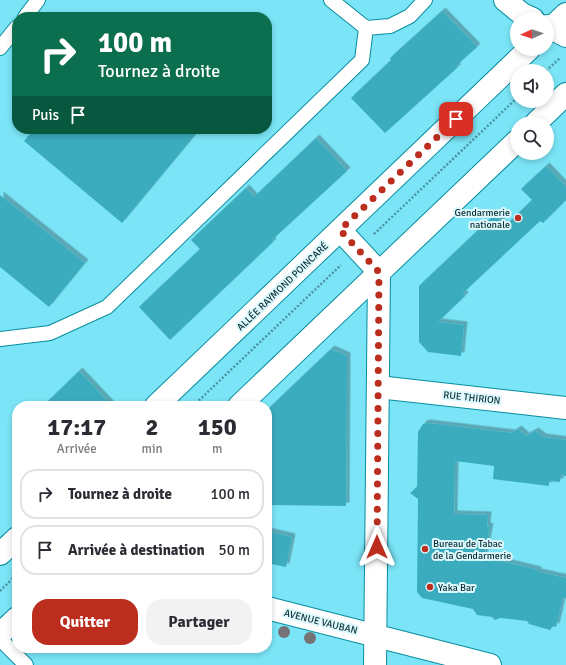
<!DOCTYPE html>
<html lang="fr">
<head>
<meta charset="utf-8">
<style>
  :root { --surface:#fff; --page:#f2f2f3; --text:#2b2b33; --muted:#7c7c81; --line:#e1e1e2; --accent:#bb2e1e }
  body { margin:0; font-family:Signika,sans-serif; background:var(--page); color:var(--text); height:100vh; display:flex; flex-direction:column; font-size:15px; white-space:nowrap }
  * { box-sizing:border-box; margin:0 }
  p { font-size:13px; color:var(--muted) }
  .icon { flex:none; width:22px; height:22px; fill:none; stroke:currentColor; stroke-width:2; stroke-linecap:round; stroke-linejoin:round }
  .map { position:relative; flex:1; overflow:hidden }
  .details { position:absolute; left:12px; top:401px; width:260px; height:252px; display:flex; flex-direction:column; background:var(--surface); border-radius:16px; box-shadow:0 2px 6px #0003 }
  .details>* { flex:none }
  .top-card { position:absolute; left:12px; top:12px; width:260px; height:122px; border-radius:16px; box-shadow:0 2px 6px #0003; background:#0b6e4f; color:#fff; overflow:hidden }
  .needle { width:26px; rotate:267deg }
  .buttons { position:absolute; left:510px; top:12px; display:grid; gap:8px }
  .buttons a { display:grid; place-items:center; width:44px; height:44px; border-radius:50%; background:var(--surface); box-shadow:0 2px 6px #0003; font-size:20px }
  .pin { position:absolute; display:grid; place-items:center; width:34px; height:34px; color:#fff; margin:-17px; border-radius:8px; box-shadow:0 2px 6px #0006 }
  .me { position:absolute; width:44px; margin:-22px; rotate:0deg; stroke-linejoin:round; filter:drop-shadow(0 0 3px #0008) }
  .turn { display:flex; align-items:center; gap:14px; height:84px; padding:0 20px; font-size:18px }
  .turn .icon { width:52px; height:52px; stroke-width:2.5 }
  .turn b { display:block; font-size:28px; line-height:34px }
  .then { display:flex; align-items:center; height:38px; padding:0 20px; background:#0003; gap:8px; font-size:15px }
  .eta { display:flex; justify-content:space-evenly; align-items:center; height:68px; text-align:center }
  .eta b { font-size:24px; font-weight:700; line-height:28px }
  .button { display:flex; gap:8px; margin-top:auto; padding:8px 20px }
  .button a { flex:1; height:46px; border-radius:16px; background:var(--accent); color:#fff; font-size:16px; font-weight:700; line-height:46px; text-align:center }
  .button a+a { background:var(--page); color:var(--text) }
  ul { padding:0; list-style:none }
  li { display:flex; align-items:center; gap:12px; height:50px; margin:0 8px 6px; padding:0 12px; border:2px solid var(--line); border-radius:16px }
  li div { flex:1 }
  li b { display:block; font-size:15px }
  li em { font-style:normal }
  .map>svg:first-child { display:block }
  .building { fill:#3bacbe; filter:url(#shadow) }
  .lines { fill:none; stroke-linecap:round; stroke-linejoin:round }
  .service-casing { stroke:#078d9f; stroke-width:16 }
  .minor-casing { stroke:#078d9f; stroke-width:24 }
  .tertiary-casing { stroke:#078d9f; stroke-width:24 }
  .secondary-casing { stroke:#078d9f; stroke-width:24 }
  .path { stroke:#4994a0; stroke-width:2.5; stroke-dasharray:2 2; stroke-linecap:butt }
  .service { stroke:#fff; stroke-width:14 }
  .minor { stroke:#fff; stroke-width:22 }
  .tertiary { stroke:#fff; stroke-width:22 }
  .secondary { stroke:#fff; stroke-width:22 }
  .tree { fill:#757375 }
  .route { stroke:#bb2e1e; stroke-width:7; stroke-dasharray:0 12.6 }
  .poi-dot { fill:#bb2e1e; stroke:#ddf9fe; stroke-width:1.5 }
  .labels { text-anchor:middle; stroke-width:4; stroke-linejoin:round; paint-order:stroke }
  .poi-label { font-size:10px; fill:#0a2e33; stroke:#ddf9fe; text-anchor:start }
  .street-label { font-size:10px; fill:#0a2e33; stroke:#ddf9fe }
</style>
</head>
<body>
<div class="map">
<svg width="566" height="665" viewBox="0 0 566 665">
  <defs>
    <filter id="shadow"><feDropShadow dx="3.5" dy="-3.5" stdDeviation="0" flood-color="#0004"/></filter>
  </defs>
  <rect width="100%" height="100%" fill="#7be5f7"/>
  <path class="building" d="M442,11L477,47L456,66L458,67L385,133L351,98L391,60L390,58Z
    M34,129H200L122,223L24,141Z
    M316,138L347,171L272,240L273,242L170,340L139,307L200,249L191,240L246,188L254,197Z
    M546,166L566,187V200L543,223L540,221L463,293L465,296L438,322L464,325L461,356L428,352L419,342V286L494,215L505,226L532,200L521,189Z
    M0,195L85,263L49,307L0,267Z
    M331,349L347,356L346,506L267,505V410Z
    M79,371L112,406H43Z
    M427,423L512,433L518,429L526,436L535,431L543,437L566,440V476L561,475L560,482L549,481V486L493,479L494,466L455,461L454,514L488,515L487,526L490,527L484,557L538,570V572L566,578V598L563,597L556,627L553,626L550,630L529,624L527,621L500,618L495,620L492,617L477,615L473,609L422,598L417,592L418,499L410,493L417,487L418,432L423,424Z
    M267,531L292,537L286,567L267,563Z"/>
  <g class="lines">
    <defs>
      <path id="service" d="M331,0L366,28L390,26L410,16L425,0
        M25,17L38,0
        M0,48L17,27
        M0,339L50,333L107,307L362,60L366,28
        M0,639L26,665"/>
      <path id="minor" d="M505,0L522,14L533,19
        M547,26L566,36
        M378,387L566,408"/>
      <path id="tertiary" d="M340,230L379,272L375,665
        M267,608L490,665"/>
      <path id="secondary" d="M547,32L566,14
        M536,123L566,94
        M156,406L529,49
        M239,406L517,141
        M0,554L17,538
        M0,634L17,618"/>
    </defs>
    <use href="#service" class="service-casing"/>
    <use href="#minor" class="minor-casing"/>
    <use href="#tertiary" class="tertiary-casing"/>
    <use href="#secondary" class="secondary-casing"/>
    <path class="path" d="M546,71L560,58
      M374,234L517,98
      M193,406L341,265
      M0,591L17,574"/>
    <use href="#service" class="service"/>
    <use href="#minor" class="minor"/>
    <use href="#tertiary" class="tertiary"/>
    <use href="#secondary" class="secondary"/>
  </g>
  <g class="tree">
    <circle cx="284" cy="632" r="6"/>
    <circle cx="310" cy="638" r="6"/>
  </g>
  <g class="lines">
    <path class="route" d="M377,547L379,272L340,230L456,119"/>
  </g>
  <g class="poi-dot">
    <circle cx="518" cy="218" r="4"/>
    <circle cx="425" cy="549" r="4"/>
    <circle cx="430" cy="587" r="4"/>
  </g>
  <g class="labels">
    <g class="poi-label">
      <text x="510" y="216" text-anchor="end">Gendarmerie<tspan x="510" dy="12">nationale</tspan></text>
      <text x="433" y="547">Bureau de Tabac<tspan x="433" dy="12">de la Gendarmerie</tspan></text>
      <text x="438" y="591">Yaka Bar</text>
    </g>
    <g class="street-label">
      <text transform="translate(282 286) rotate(-44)" y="4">ALLÉE RAYMOND POINCARÉ</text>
      <text transform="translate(472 397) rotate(6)" y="4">RUE THIRION</text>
      <text transform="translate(321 621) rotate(14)" y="4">AVENUE VAUBAN</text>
    </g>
  </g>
</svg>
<div class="buttons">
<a><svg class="needle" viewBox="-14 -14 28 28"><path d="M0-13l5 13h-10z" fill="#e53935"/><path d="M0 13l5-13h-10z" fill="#7c7c81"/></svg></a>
<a><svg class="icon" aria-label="sound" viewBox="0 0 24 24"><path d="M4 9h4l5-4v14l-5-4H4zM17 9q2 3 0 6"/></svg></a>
<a><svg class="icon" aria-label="search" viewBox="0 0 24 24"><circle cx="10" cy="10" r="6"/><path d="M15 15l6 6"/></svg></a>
</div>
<div class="pin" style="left:456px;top:119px;background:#d93025"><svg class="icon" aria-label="arrive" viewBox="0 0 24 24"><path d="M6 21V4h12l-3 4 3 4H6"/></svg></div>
<svg class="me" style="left:377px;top:547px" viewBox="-20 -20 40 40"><path d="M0-17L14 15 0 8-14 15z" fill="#bb2e1e" stroke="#fff" stroke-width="4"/></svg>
<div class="top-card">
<div class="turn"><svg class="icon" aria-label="right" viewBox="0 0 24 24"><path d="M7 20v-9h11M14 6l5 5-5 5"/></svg><div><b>100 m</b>Tournez à droite</div></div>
<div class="then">Puis<svg class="icon" aria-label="arrive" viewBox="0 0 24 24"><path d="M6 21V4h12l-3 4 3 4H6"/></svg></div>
</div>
<section class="details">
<div class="eta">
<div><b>17:17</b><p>Arrivée</p></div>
<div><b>2</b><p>min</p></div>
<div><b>150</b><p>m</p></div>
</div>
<ul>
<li><svg class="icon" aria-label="right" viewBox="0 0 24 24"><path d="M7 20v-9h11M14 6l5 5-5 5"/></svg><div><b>Tournez à droite</b></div><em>100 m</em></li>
<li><svg class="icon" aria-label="arrive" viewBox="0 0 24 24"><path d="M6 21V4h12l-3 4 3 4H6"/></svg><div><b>Arrivée à destination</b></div><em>50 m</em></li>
</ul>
<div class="button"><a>Quitter</a><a>Partager</a></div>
</section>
</div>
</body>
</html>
